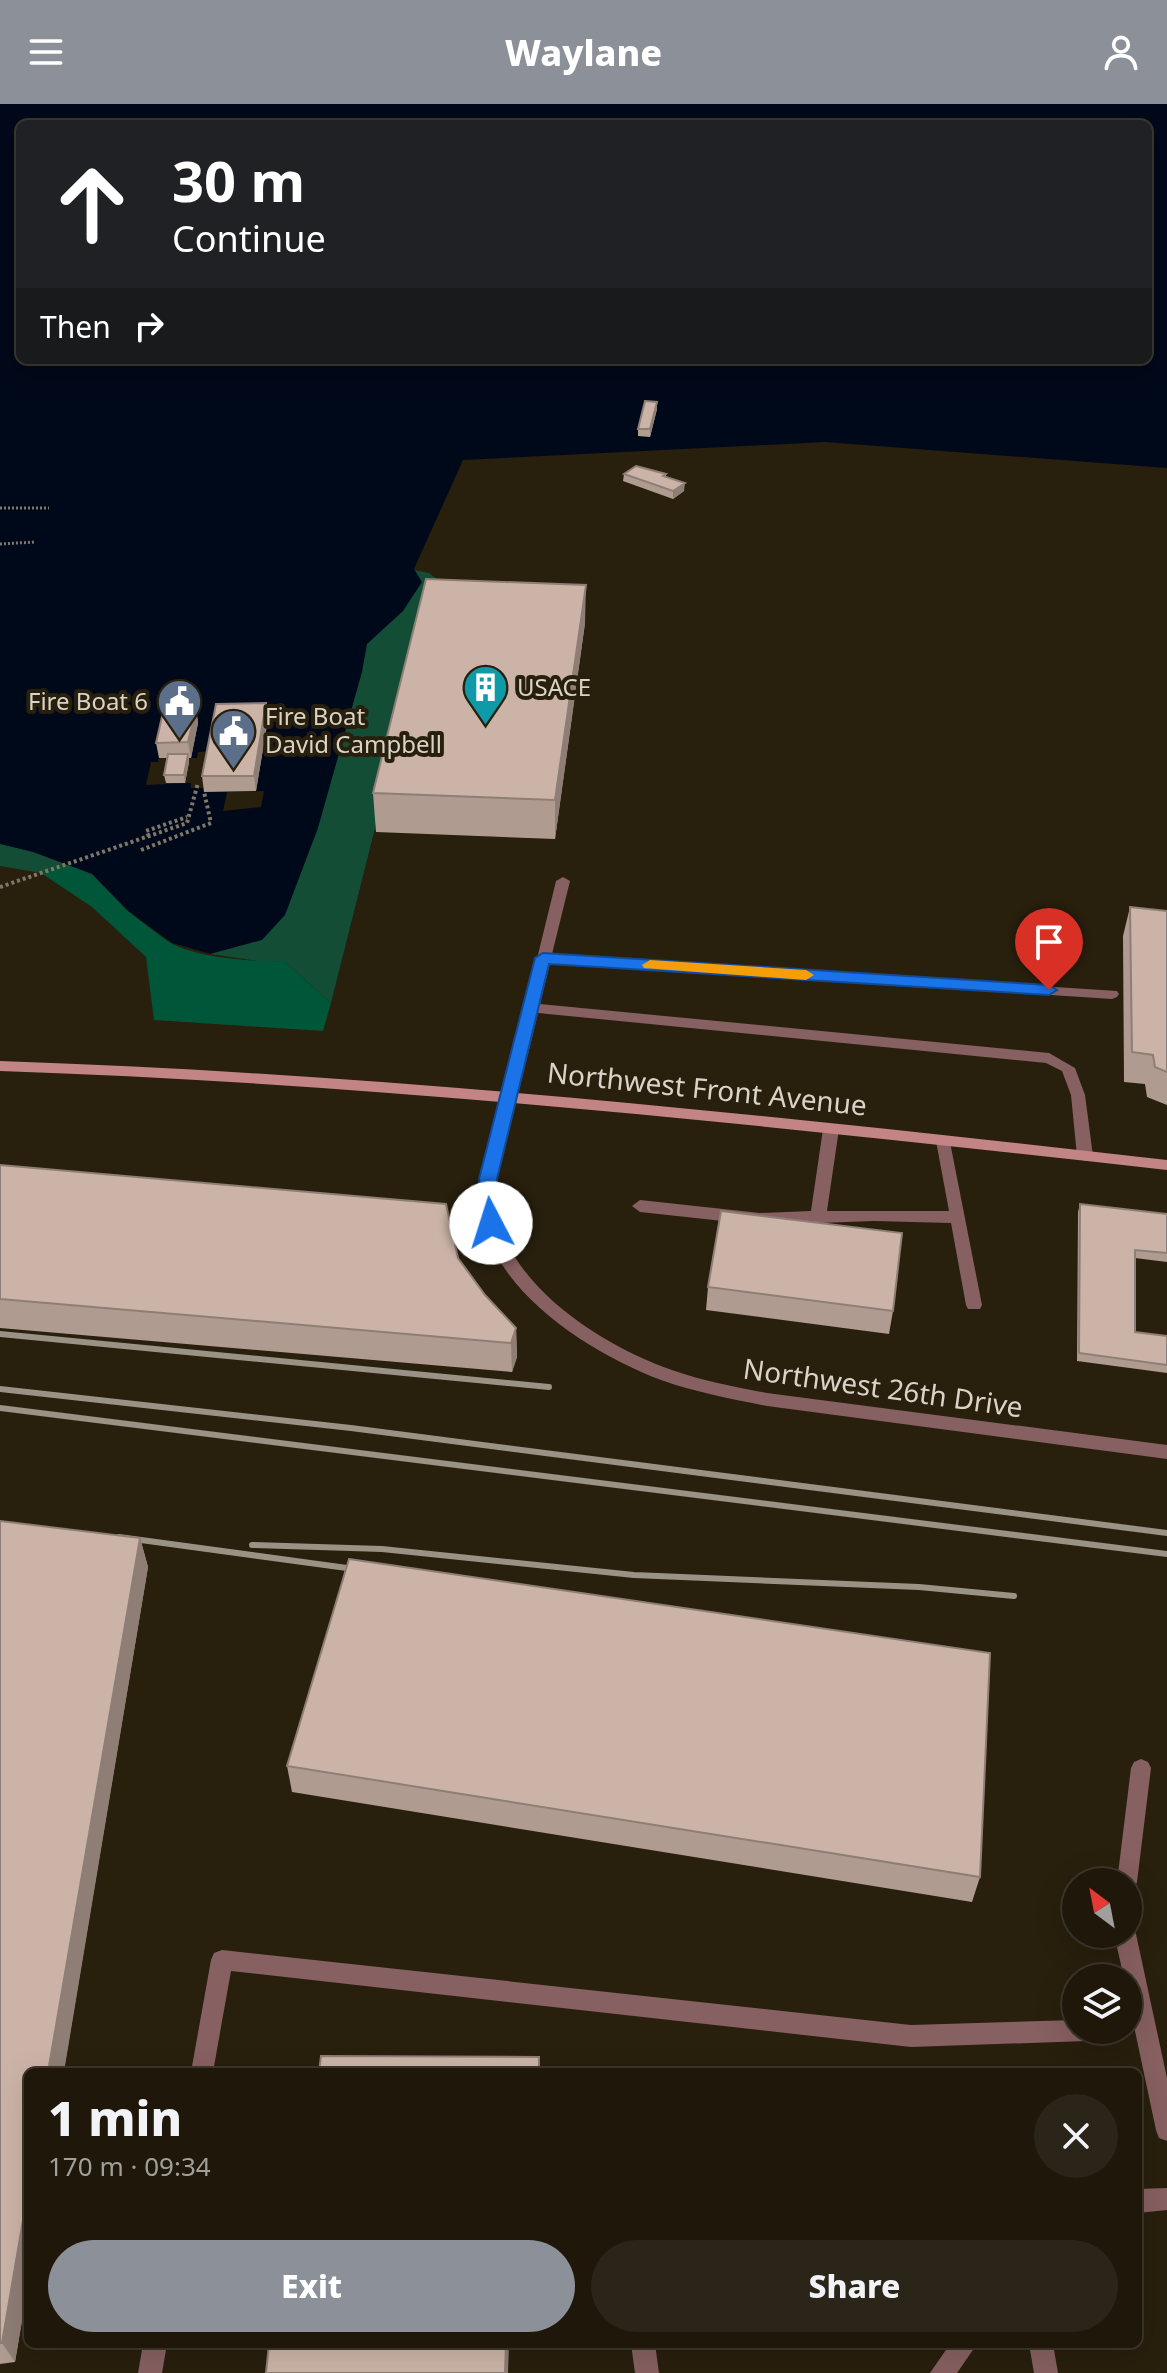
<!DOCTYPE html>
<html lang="en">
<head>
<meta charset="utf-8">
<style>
  :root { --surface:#1e170a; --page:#2b2418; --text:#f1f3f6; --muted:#a19f9c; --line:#3c362b; --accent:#8c9099 }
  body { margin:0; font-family:"Noto Sans",sans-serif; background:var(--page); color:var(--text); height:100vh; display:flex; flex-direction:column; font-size:30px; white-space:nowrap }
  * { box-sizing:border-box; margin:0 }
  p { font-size:26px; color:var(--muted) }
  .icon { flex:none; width:44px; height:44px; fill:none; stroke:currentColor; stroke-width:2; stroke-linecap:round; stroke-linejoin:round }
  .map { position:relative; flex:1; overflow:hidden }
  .panel { position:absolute; left:24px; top:1964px; width:1118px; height:280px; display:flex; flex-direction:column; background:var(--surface); border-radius:12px; box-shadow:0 8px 32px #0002,0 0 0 2px var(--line) }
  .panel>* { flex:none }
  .top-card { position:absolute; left:16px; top:16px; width:1136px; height:244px; border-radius:12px; box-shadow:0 8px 32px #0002,0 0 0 2px var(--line); background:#202124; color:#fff; overflow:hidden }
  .needle { width:52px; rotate:328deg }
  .controls { position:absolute; left:1062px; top:1764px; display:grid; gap:16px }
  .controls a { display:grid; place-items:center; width:80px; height:80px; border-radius:50%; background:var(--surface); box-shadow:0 8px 32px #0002,0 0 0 2px var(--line); font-size:40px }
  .pin { position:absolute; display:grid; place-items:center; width:68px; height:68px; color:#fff; margin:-82px -34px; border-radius:50% 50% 50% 0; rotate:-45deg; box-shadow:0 0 8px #0007 }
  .pin .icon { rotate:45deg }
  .me { position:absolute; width:88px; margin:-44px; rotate:355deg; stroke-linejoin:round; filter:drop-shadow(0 0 6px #0008) }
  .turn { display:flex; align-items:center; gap:28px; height:168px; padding:0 24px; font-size:36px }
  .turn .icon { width:104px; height:104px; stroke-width:2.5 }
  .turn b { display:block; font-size:56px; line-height:68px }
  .then { display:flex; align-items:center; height:76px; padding:0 24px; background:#0003; gap:16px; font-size:30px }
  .round { display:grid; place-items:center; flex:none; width:84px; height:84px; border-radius:42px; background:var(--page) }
  .headline { display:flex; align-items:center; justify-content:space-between; height:136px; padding:0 24px }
  h1 { font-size:48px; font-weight:800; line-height:60px }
  .primary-button { display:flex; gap:16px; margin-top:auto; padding:16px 24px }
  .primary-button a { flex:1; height:92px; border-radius:48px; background:var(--accent); color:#fff; font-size:32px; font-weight:800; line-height:92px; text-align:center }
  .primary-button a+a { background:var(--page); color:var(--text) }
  header { display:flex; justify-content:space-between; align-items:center; height:104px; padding:0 24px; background:var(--accent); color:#fff; font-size:36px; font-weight:800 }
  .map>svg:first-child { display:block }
  .green { fill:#134d35 }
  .forest { fill:#005638 }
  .water { fill:#00091a; fill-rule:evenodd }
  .pier { fill:#281f0d }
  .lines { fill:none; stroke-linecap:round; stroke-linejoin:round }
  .path-far1 { stroke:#7f7769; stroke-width:3; stroke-dasharray:2 2; stroke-linecap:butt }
  .path { stroke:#7f7769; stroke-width:4; stroke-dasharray:3 3; stroke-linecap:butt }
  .service { fill:#876061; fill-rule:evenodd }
  .minor { fill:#876061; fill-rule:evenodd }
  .tertiary { fill:#876061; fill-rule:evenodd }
  .secondary { fill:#c28485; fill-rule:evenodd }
  .rail { stroke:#999285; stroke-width:6 }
  .wall { fill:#af9b90 }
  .shaded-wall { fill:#8e7e75 }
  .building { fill:#cbb4a7; stroke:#8e7e75; stroke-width:2 }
  .route { fill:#1a73e8; stroke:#114b97; stroke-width:2 }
  .slow { fill:#f59e0b }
  .labels { text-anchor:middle; stroke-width:8; stroke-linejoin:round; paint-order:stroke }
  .far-poi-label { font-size:24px; fill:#d9d3c8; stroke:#281f0d; text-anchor:start }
  .street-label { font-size:28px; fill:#d9d3c8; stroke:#281f0d }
</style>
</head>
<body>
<header><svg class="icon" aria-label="menu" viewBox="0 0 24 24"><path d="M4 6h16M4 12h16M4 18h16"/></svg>Waylane<svg class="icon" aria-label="person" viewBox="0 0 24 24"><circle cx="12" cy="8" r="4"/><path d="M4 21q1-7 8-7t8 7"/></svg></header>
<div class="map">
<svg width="1167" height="2269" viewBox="0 0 1167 2269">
  <rect width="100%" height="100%" fill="#281f0d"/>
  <path class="green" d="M414,466L429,469L454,488L428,513L331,899L284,857L265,858L210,850L172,839L67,760L41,769L0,762V483L300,627Z"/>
  <path class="forest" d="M67,760C102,774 103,786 130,808C142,818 156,829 169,838C196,854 254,858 284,857L331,899L323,927L154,916L146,853L92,803L41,769Z"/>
  <path class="water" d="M0,0H1167V364L825,338L463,356L414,465L422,478L403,507L367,540L362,568L318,724L285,811L262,836L210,850L172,839L128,807L92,770L33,748L0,740ZM20,20H1148V256H20Z"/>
  <path class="pier" d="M212,647L205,684H191V679L146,681L151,658H158L159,654H197L198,648Z
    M264,687L261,703L223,707L227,688Z"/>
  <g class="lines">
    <path class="path-far1" d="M0,404H49
      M0,440L35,438"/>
    <path class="path" d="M149,732L146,727L187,713
      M141,746L211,719L204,688
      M0,783L187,719L198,679"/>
    <path class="service" d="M563,773L570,777L552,850L1117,887L1119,890L1117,893L1112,895L550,859L540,900L1049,949L1075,964L1085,991L1093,1052L1085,1057L1077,1052L1071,991L1062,967L1046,959L538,909L518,990L511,995L506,994L504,990L556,777Z
      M831,1020L839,1025L827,1107H949L936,1037L944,1032L949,1033L982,1201L980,1205H968L966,1201L951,1119L874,1117L760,1121L640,1108L632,1102L640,1096L760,1109L811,1107L823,1025Z
      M222,1846L911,1921L1076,1916V1926H1097L1094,1934L1086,1937L911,1943L231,1867L213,1968H191L211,1856L214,1849Z
      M1167,2084V2106L1138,2109V2085Z
      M143,2240H167L162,2269H138Z
      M631,2240H655L659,2269H635Z
      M950,2240H977L957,2269H930Z
      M1029,2240H1053L1058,2269H1034Z"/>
    <path class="minor" d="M1141,1655L1148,1658L1151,1664L1137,1778L1134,1785L1128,1787V1778H1117L1131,1664L1134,1658Z
      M1128,1821L1132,1823L1136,1830L1167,1974V2037L1159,2034L1156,2026L1128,1894V1874H1124L1114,1830H1128Z"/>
    <path class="tertiary" d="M511,985L518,990C508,1026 493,1065 497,1103C505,1181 605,1243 672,1266C703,1277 735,1283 767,1289L1167,1341V1355L767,1302C731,1295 695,1288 661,1276C590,1249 489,1186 481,1103C478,1064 493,1026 504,990Z"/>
    <path class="secondary" d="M0,957C391,970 778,1012 1167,1056V1066C779,1023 391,980 0,967Z"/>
    <path class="rail" d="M0,1230L549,1283
      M0,1285L351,1324L1167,1429
      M0,1304L1167,1450
      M119,1433L369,1467
      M252,1441L382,1445L634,1471L919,1483L1014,1492"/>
  </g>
  <path class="wall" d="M657,298V305L650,333L638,332V325Z
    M624,370H666V373L684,387L673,395L623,377Z
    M585,519L555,735L376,728L373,689Z
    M196,604L198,619L191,654H189V658L185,679H166L164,671L167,654H159L156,639Z
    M268,615L256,687L204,688L202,672Z
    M1130,803L1167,807V1001L1147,993L1145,980L1124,978L1123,832Z
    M0,1061L458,1154L485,1191L516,1224L517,1253L512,1268L0,1224Z
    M1080,1100L1167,1110V1158L1135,1154V1228L1167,1232V1269L1077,1257L1078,1108Z
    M708,1183L893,1207L889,1230L706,1206Z
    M0,1417L140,1434L148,1463L15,2258L0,2260Z
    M287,1662L980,1773L972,1798L292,1688Z"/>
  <path class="shaded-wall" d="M657,298V305L650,333V325Z
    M685,379L684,387L673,395V387Z
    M586,481L585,519L555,735V696Z
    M266,599L268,615L256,687L254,672Z
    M196,604L198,619L191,654L188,638Z
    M188,650L189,658L185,679L184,671Z
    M516,1224L517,1253L512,1268L511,1239Z
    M140,1434L148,1463L64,1968H48Z
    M28,2087V2182L15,2258L2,2239Z
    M506,2240H509L508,2269H505Z"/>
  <path class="building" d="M645,297L657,298L650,325H638Z
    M636,362L666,370L663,372L685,379L673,387L624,370Z
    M426,475L586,481L555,696L373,689Z
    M266,599L254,672H202L216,600Z
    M164,604H196L188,638L156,639Z
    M168,650H188L184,671H164Z
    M1130,803L1167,807V968L1155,963L1153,951L1132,948Z
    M0,1061L446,1100L458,1154L485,1191L516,1224L511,1239L0,1195Z
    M1080,1100L1167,1110V1149L1135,1146V1228L1167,1232V1261L1079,1249Z
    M721,1107L902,1129L893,1207L708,1183Z
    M0,1417L140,1434L48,1968H28V2087L2,2239H0Z
    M349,1455L990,1549L980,1773L287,1662Z
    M321,1952L539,1953V1968H319Z
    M269,2240H506L505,2269H266Z"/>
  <path class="route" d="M543,849L1049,881L1057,886L1049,891L549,860L497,1075L500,1119L491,1126L482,1119L479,1075L535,854Z"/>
  <path class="slow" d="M650,856L806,866L814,871L806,876L644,864L642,861Z"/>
  <defs>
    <symbol id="building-pin" viewBox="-11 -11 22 30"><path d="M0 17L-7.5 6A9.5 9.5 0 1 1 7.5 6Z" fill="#0f9aa8" stroke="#281f0d"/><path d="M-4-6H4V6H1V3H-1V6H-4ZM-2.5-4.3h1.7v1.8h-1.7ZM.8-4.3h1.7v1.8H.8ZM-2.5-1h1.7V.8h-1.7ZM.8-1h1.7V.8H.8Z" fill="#fff"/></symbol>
    <symbol id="civic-pin" viewBox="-11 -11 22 30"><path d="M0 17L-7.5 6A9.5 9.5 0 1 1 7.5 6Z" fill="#5c6f8a" stroke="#281f0d"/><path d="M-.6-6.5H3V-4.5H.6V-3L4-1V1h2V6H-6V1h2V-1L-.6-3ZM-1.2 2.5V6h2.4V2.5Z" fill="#fff"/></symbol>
  </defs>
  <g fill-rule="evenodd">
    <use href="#building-pin" x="460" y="558" width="51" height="69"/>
    <use href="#civic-pin" x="154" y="572" width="51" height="69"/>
    <use href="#civic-pin" x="208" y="602" width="51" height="69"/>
  </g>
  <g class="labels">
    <g class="far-poi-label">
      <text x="517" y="592">USACE</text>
      <text x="148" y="606" text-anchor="end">Fire Boat 6</text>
      <text x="265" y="621">Fire Boat<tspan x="265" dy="28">David Campbell</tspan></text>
    </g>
    <g class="street-label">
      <text transform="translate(707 985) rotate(6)" y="10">Northwest Front Avenue</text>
      <text transform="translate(883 1284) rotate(8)" y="10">Northwest 26th Drive</text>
    </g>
  </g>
</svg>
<div class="controls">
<a><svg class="needle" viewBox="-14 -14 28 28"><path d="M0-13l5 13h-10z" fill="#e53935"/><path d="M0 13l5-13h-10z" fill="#a19f9c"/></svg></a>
<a><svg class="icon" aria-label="layers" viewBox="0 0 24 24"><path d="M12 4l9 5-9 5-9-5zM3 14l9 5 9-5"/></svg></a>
</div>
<div class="pin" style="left:1049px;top:886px;background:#d93025"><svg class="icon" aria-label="arrive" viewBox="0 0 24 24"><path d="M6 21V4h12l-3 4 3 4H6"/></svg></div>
<svg class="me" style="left:491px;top:1119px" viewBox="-20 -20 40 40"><circle r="19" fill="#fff"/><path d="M0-13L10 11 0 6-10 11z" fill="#1a73e8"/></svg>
<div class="top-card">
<div class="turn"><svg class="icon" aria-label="ahead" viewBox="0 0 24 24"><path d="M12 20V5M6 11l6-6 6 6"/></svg><div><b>30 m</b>Continue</div></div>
<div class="then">Then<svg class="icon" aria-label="right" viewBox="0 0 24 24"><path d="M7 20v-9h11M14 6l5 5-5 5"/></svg></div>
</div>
<section class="panel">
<div class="headline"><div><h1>1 min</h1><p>170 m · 09:34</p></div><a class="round"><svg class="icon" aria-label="close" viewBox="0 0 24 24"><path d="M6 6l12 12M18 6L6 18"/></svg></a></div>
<div class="primary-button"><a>Exit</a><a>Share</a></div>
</section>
</div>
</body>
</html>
